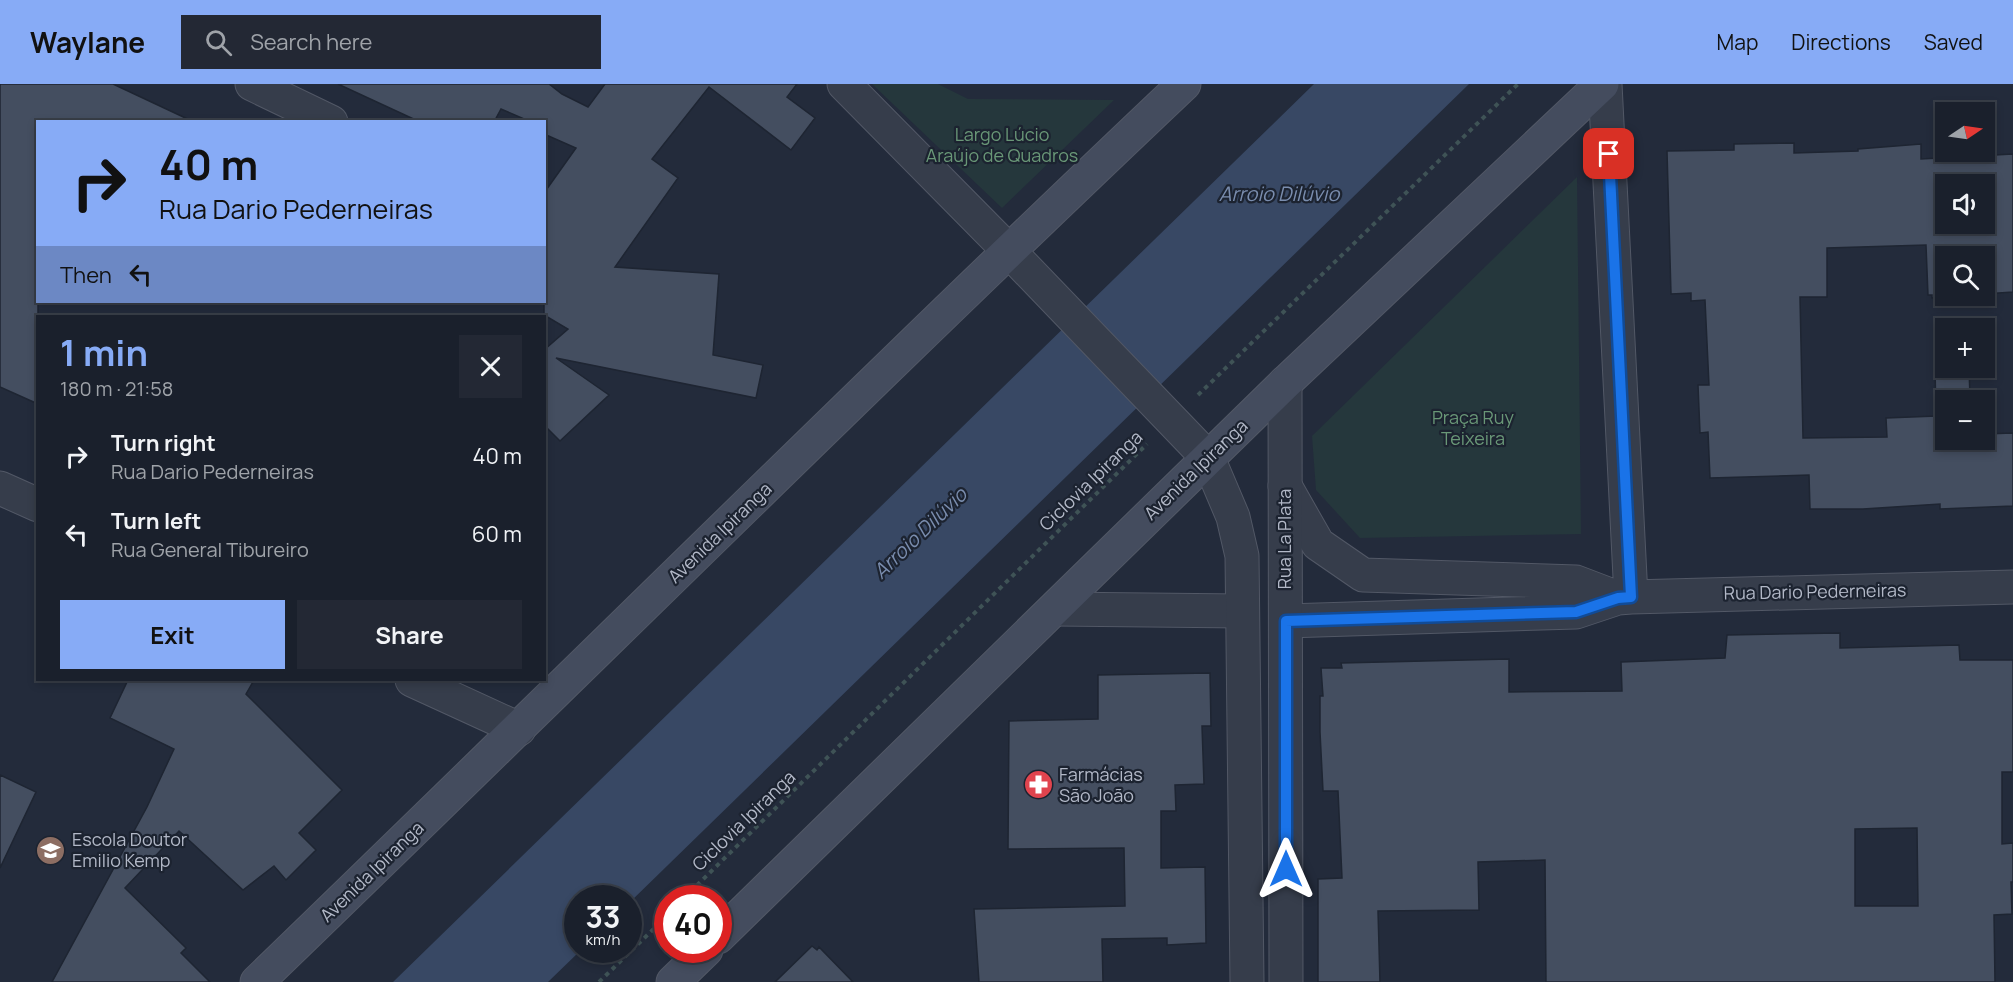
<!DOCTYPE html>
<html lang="en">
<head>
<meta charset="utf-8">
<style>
  :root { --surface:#1a202c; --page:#232834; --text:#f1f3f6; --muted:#9fa3a9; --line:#383e48; --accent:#87abf6 }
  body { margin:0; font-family:Manrope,sans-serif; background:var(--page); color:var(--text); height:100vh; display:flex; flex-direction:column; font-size:22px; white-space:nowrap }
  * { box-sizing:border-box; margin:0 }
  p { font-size:20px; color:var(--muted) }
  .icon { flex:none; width:33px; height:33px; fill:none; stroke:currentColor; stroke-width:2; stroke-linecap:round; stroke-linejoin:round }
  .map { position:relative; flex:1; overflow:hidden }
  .sheet { position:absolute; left:36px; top:231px; width:510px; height:366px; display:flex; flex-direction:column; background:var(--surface); border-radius:0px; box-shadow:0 3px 9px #0003,0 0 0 2px var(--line) }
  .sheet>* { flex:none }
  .hud { position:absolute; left:36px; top:36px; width:510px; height:183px; border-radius:0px; box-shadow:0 3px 9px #0003,0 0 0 2px var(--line); background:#87abf6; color:#111; overflow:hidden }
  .needle { width:39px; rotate:77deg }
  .buttons { position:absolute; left:1935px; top:18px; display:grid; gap:12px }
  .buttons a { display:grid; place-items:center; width:60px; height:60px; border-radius:0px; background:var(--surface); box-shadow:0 3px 9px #0003,0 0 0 2px var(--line); font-size:30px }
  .speed { position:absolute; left:564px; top:801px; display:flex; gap:12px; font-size:30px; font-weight:700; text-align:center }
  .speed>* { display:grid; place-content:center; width:78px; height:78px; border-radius:50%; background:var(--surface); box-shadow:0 3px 9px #0003,0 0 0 2px var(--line); line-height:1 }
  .speed small { font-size:15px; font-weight:400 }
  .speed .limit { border:9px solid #d22; background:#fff; color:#111 }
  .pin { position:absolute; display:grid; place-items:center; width:51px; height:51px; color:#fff; margin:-26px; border-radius:12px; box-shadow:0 3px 9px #0006 }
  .me { position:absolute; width:66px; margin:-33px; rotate:0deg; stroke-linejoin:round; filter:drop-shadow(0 0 4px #0008) }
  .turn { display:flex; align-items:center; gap:21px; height:126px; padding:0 24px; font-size:27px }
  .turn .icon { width:78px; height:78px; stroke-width:2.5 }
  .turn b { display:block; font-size:42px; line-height:51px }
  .then { display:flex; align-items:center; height:57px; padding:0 24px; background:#0003; gap:12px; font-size:22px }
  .round { display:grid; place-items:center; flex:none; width:63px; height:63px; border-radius:0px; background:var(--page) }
  .headline { display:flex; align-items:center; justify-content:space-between; height:102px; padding:0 24px }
  h1 { font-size:36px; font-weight:700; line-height:45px; color:var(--accent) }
  .cta { display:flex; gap:12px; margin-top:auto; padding:12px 24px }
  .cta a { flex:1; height:69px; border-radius:0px; background:var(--accent); color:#111; font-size:24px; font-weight:700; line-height:69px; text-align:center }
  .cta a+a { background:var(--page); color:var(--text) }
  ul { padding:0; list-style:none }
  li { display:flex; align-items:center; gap:18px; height:78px; padding:0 24px }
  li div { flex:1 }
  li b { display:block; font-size:22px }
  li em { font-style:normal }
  header { display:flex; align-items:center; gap:36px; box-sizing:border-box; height:84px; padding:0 30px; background:var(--accent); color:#111 }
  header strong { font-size:28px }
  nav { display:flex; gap:33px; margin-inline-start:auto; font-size:21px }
  .search { width:420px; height:54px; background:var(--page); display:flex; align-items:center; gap:15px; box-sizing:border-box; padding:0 21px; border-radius:0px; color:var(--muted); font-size:22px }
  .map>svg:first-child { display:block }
  .green { fill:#25373c }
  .water { fill:#384864 }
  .building { fill:#444e60; stroke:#1e2532; stroke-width:1.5; fill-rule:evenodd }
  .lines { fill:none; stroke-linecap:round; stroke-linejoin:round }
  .minor-casing { stroke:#525866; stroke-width:35 }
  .tertiary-casing { stroke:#525866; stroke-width:35 }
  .secondary-casing { stroke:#525866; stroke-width:35 }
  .path { stroke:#3f5356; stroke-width:4; stroke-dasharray:4.5 4.5; stroke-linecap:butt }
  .minor { stroke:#363d4b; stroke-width:33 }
  .tertiary { stroke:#363d4b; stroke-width:33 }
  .secondary { stroke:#444c5e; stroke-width:33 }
  .route-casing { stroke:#114b97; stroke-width:15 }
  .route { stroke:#1a73e8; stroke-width:10 }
  .labels { text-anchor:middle; stroke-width:4.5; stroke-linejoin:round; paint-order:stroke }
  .park-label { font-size:18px; fill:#699777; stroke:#1c2330 }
  .street-label { font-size:18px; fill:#b2b8c7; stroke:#1c2330 }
  .poi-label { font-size:18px; fill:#b2b8c7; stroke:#1c2330; text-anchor:start }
  .water-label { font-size:20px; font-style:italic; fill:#7a8dae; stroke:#1c2330 }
</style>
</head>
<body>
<header>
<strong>Waylane</strong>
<div class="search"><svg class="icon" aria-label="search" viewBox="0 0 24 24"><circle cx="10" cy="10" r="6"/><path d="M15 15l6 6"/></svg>Search here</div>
<nav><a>Map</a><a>Directions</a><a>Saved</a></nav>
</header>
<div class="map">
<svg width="2013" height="898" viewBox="0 0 2013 898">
  <rect width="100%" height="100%" fill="#232b3b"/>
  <path class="green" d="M872,0H938L968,15L1114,16L1002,124Z
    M1577,93L1581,450L1360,454L1316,406L1312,352Z"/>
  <path class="water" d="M1314,0H1469L629,819L628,814H578V866H581L548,898H393Z"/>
  <path class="building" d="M0,0H113L194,38H38V320L0,303Z
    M338,0H549L562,10L588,23L605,0H797L787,13L815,34L791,66L709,3L652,75L678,94L615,183L719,190L713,271L763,281L756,314L556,274L609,311L560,357L544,341V266L568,245L544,231V109L576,64L544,50V38H531L501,25L494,38H420Z
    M1794,59V69L1858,67V65L1921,60V75L2013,70V208L1984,210V172H1946V212H1963L1932,214V211H1928L1926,161L1827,164V213H1800L1803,354L1887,353L1886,334L1936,332L1935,284H1969L1970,313L1983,312V316H1946V356H1984V350L2013,349V422L1940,425V420L1863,425H1810L1809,391L1710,394L1708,348L1700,349L1698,301H1709L1705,216L1691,217V209L1671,210L1667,67L1734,66V60ZM1946,100H1984V140H1946Z
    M1840,549V564L1959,561L1960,576H2013V688H2002V760L2013,759V798H2011L2012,830L1994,831L1995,898H1546L1545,776L1478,778L1479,826L1378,827L1380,898H1318V795L1342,794L1338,707H1323L1320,648V612H1323L1321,584H1342L1341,579L1509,575V608L1622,607L1621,578L1725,574L1727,551ZM1917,744L1918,822H1855V745Z
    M1210,589L1211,642H1202L1204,700L1175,701L1176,727H1161V784L1205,783L1206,859L1167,861V854L1102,855L1103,898H979L974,825L1125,822L1124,764L1008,765L1009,637L1098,635V591Z
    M128,596H254L246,610L342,706L299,749L316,766L286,796L274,782L243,806L179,747L125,804L186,864L181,869L210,898H52L147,723L174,665L110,634Z
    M0,691L36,708L0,784Z
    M812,862L817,866L819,863L853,898H775Z"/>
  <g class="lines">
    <defs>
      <path id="minor" d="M252,0L331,38
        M1605,0L1631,513
        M1285,402L1318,460L1363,491L1576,498L1618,514
        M0,404L38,421
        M1055,525L1242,527
        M1286,537L1576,528L1618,514L1631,513L2013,503
        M412,596L519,645"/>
      <path id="tertiary" d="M844,0L1008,166L1208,374L1233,433L1242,472L1247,898
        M1285,299L1286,898"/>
      <path id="secondary" d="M718,853L1285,299L1602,0
        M257,898C567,599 871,296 1184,0
        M673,898L706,866"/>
    </defs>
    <use href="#minor" class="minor-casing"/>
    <use href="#tertiary" class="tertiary-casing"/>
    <use href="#secondary" class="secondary-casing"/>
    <path class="path" d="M1198,311L1518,0
      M684,814L1147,360
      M599,898L668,831"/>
    <use href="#minor" class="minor"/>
    <use href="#tertiary" class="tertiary"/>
    <use href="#secondary" class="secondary"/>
  </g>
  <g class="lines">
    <defs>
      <path id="route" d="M1286,785V537L1576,528L1618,514L1631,513L1609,70"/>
    </defs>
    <use href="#route" class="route-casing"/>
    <use href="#route" class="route"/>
  </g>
  <defs>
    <symbol id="pharmacy-disc" viewBox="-11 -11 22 22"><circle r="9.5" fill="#e0444e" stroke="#1c2330"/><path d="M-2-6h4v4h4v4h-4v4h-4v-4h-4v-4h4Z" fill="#fff"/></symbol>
    <symbol id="school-disc" viewBox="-11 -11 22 22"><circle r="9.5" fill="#8d6e63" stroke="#1c2330"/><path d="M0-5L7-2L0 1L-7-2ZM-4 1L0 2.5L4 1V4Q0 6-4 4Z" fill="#fff"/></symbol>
  </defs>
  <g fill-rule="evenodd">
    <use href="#pharmacy-disc" x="1022" y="684" width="33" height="33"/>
    <use href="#school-disc" x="34" y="750" width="33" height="33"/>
  </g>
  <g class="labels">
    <g class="park-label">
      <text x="1002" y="57">Largo Lúcio<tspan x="1002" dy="21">Araújo de Quadros</tspan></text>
      <text x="1473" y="340">Praça Ruy<tspan x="1473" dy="21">Teixeira</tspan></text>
    </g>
    <g class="street-label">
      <text transform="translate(1196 386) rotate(-44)" y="6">Avenida Ipiranga</text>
      <text transform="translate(1091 397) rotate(-44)" y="6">Ciclovia Ipiranga</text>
      <text transform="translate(720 449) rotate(-44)" y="6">Avenida Ipiranga</text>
      <text transform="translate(1285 455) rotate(-90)" y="6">Rua La Plata</text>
      <text transform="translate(1815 508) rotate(-1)" y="6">Rua Dario Pederneiras</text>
      <text transform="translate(744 737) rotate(-44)" y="6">Ciclovia Ipiranga</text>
      <text transform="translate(372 788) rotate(-44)" y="6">Avenida Ipiranga</text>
    </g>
    <g class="poi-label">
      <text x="1059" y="697">Farmácias<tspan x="1059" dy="21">São João</tspan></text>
      <text x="72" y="762">Escola Doutor<tspan x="72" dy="21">Emilio Kemp</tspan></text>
    </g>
    <g class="water-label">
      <text x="1279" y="117">Arroio Dilúvio</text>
      <text transform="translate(920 449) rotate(-44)" y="7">Arroio Dilúvio</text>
    </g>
  </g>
</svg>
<div class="buttons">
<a><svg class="needle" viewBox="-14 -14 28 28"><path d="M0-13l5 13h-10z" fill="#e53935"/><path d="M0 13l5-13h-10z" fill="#9fa3a9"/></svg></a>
<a><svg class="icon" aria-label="sound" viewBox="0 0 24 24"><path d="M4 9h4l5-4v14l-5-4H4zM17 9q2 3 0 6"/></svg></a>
<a><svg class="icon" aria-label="search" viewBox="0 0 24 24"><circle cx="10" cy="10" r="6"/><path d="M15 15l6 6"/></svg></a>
<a>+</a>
<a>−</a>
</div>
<div class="speed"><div>33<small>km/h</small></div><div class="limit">40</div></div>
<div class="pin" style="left:1609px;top:70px;background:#d93025"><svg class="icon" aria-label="arrive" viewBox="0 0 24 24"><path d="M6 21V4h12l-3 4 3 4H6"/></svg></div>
<svg class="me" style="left:1286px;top:785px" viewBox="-20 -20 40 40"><path d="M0-17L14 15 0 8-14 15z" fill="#1a73e8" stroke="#fff" stroke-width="4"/></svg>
<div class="hud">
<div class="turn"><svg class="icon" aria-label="right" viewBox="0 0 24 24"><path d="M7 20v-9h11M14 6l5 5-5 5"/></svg><div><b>40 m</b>Rua Dario Pederneiras</div></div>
<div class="then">Then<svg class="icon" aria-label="left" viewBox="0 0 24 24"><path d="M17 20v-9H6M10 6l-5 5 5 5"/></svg></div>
</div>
<section class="sheet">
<div class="headline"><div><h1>1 min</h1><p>180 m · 21:58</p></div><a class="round"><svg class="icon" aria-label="close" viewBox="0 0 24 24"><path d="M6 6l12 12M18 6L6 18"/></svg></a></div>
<ul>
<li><svg class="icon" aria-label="right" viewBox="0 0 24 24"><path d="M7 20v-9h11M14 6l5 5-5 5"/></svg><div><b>Turn right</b><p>Rua Dario Pederneiras</p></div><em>40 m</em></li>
<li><svg class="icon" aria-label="left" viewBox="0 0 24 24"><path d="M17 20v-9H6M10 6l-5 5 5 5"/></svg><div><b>Turn left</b><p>Rua General Tibureiro</p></div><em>60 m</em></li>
</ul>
<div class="cta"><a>Exit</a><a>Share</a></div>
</section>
</div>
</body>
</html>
